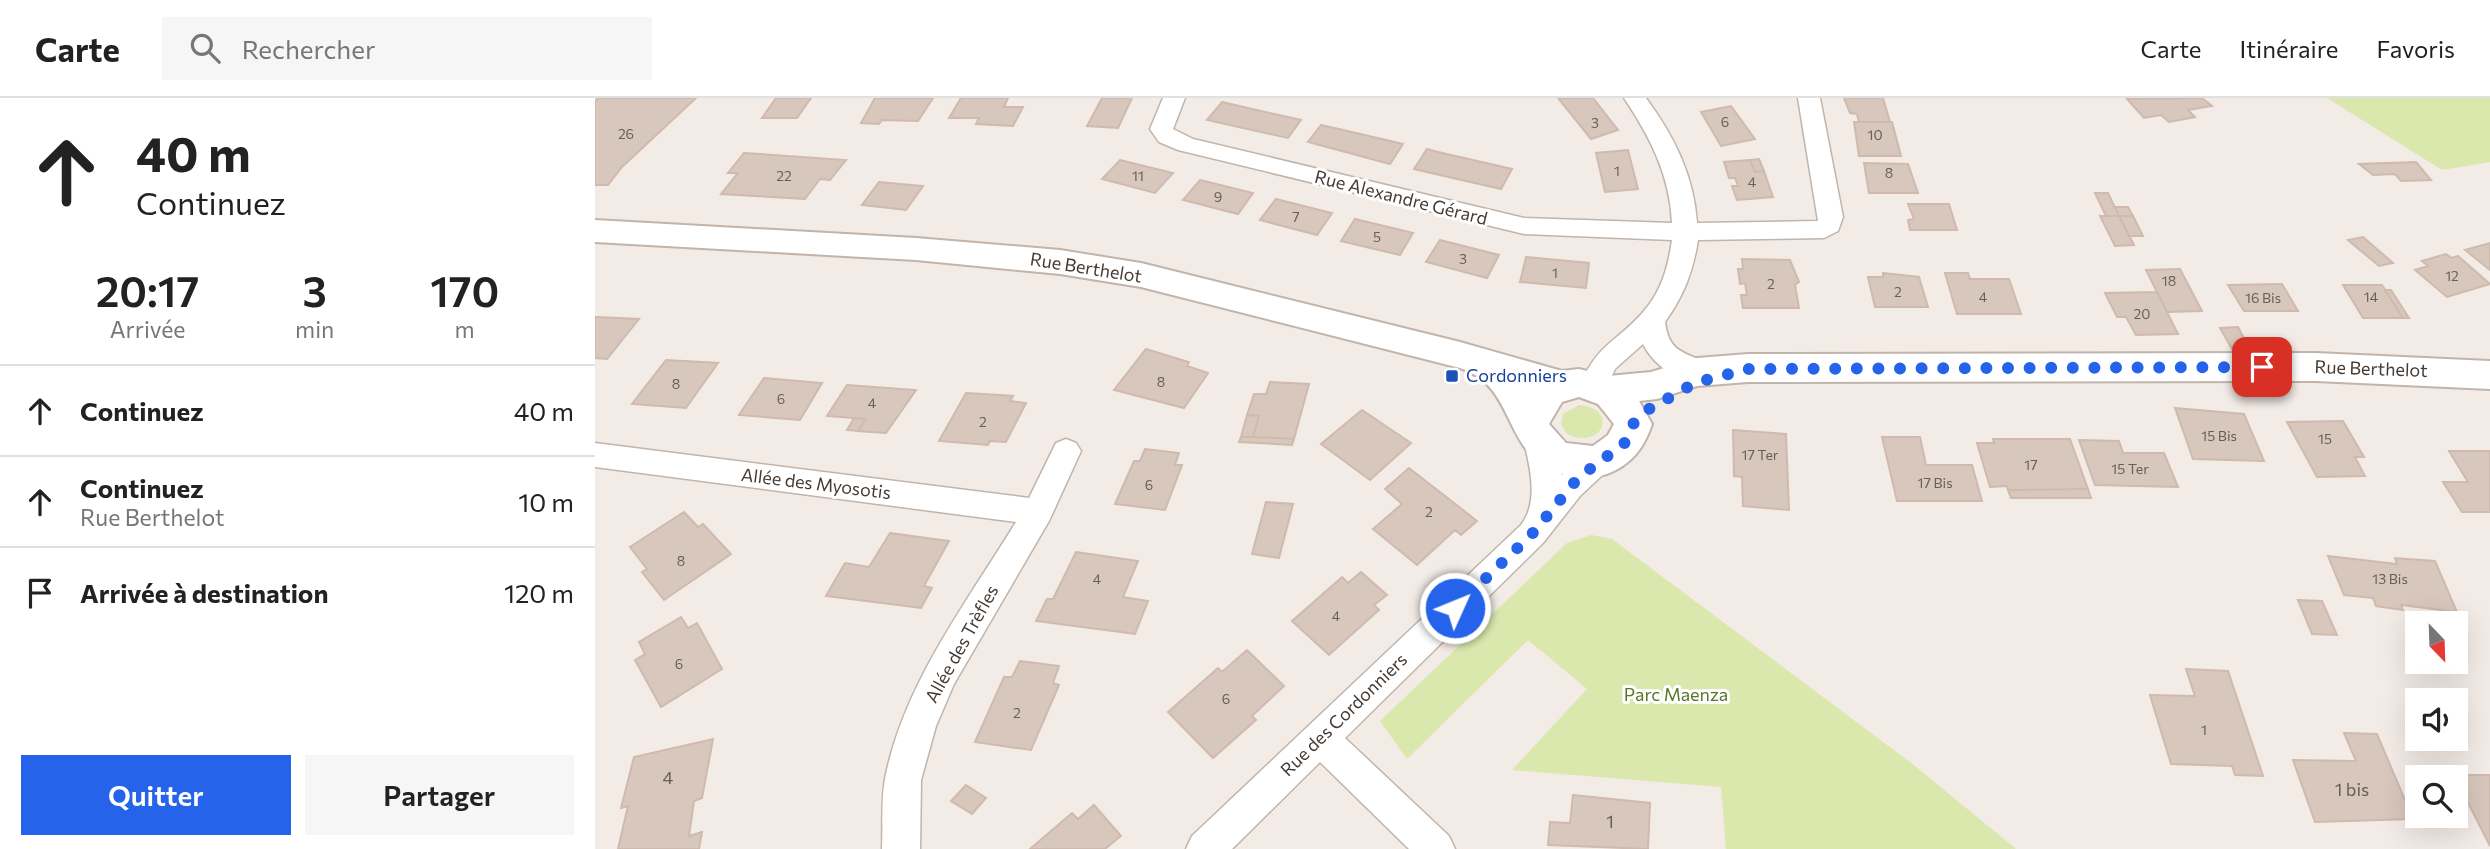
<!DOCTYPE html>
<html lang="fr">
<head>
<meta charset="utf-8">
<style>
  :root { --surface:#fff; --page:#f6f6f6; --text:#222; --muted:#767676; --line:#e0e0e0; --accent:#2563eb }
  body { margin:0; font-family:Commissioner,sans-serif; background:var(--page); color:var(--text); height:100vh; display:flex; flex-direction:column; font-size:26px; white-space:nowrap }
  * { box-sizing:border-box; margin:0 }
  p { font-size:23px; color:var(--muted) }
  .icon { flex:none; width:38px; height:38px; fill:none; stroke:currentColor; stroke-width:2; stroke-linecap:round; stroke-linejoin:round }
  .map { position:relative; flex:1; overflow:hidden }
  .drawer { display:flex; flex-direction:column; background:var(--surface); width:595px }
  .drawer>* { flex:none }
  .top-card { background:#fff; color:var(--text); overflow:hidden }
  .needle { width:46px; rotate:157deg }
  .fabs { position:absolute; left:1810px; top:513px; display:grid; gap:14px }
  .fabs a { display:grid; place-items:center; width:63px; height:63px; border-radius:0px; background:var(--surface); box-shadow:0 7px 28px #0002; font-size:35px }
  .pin { position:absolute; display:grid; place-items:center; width:60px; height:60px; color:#fff; margin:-30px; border-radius:14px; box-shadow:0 4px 10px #0006 }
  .me { position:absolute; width:77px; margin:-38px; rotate:46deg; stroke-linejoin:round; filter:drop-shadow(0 0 5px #0008) }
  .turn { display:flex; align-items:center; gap:24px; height:147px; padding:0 21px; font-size:32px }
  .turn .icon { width:91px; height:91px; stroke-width:2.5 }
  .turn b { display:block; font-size:49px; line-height:60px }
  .eta { display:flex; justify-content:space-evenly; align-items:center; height:119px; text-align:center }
  .eta b { font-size:42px; font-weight:600; line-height:49px }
  .cta { display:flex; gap:14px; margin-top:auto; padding:14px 21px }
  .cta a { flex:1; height:80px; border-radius:0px; background:var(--accent); color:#fff; font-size:28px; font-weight:600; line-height:80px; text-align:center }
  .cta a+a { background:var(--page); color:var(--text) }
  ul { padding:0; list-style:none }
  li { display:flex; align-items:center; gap:21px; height:91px; padding:0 21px; border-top:2px solid var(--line) }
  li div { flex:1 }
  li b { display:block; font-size:26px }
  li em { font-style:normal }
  header { display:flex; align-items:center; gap:42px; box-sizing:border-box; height:98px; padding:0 35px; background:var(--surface); border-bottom:2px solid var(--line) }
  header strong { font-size:33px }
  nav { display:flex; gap:38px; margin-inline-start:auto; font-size:24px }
  .search { width:490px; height:63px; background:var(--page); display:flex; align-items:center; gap:18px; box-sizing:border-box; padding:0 24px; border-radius:0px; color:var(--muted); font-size:26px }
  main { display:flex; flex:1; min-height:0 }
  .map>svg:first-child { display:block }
  .green { fill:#dbe8ad }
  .building { fill:#d8c7bd; stroke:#cfbaad; stroke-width:2 }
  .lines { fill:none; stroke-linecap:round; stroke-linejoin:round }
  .minor-casing { stroke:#c1b4ab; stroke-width:3 }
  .tertiary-casing { stroke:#c1b4ab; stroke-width:4 }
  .minor { fill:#fff; fill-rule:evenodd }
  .tertiary { fill:#fff; fill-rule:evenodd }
  .route { stroke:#2563eb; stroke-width:12; stroke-dasharray:0 21.6 }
  .transit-dot { fill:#1a4fb4; stroke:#fff; stroke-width:2.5 }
  .labels { text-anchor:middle; stroke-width:6; stroke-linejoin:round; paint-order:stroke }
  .number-label { font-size:14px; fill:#6a5e57 }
  .street-label { font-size:18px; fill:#453b35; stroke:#fff }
  .transit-label { font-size:18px; fill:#164399; stroke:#fff; text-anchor:start }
  .park-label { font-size:18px; fill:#587827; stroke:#fff }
  .near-number-label { font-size:18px; fill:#6a5e57 }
</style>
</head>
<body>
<header>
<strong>Carte</strong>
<div class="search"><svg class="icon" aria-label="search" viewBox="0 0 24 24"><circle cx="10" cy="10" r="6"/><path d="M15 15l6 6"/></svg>Rechercher</div>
<nav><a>Carte</a><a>Itinéraire</a><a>Favoris</a></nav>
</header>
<main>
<section class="drawer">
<div class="top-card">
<div class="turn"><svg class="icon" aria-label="ahead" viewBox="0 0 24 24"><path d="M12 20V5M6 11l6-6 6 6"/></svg><div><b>40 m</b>Continuez</div></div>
</div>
<div class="eta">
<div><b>20:17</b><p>Arrivée</p></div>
<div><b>3</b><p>min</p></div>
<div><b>170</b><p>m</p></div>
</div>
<ul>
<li><svg class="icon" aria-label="ahead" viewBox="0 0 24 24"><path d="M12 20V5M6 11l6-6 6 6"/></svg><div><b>Continuez</b></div><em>40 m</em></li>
<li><svg class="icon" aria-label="ahead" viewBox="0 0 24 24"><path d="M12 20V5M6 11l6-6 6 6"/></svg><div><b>Continuez</b><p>Rue Berthelot</p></div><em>10 m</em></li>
<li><svg class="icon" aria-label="arrive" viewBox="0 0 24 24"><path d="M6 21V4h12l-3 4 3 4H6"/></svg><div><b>Arrivée à destination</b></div><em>120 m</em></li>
</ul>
<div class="cta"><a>Quitter</a><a>Partager</a></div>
</section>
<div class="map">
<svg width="1895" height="751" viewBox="0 0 1895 751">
  <rect width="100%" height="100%" fill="#f3ebe5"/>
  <path class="green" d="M1732,0H1895V64L1847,72Z
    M984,307C1026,311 1006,353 972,336L966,326L968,316Z
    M996,437L1017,441L1320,668L1421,751H1131L1126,689L917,672L992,591L933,542L812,661L785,623L972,445Z"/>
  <path class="building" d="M3,0H101L27,69L13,87H0V3Z
    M216,0L202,20H167L181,0Z
    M280,0H338L323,23L287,22L284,26L266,25Z
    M366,0H413L409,9H428L418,28L381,26L384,20H354Z
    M507,0H537L523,30L492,28Z
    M963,0H998L1023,32L996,41Z
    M1249,0H1288L1295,24H1264L1262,16L1255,15Z
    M1607,0L1617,8L1593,12L1600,19L1574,24L1566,17L1549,20L1532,1Z
    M627,4L640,7L706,22L693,40L612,22Z
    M1136,8L1160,41L1126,48L1106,14Z
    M1259,24H1297L1306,58H1264Z
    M726,27L748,32L808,46L795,66L713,44Z
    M832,51L843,54L917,71L906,91L819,71Z
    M1033,52L1043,91L1010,94L1001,55Z
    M149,55L251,62L235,82L225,81L210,101L126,96L143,75H133Z
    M1164,61L1169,73L1160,74L1155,62Z
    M525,62L553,69L578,75L560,95L507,81Z
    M1155,62L1160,74L1169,73L1178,99L1142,102L1137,88H1143L1140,80H1134L1129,64Z
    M1821,64L1836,82L1806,83L1800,76L1778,77L1764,66Z
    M1269,65L1313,66L1323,95H1274Z
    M605,82L658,95L643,116L588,102Z
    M284,84L328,88L311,112L267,107Z
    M1500,95H1513L1524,118H1511Z
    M681,101L737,115L722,137L665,122Z
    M1313,106H1354L1362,132H1315L1313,122L1319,121Z
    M1520,109H1533L1538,118H1524Z
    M1505,118H1524L1539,147L1520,148Z
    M1524,118H1538L1548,138H1534Z
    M760,121L818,135L805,157L746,143Z
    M1768,139L1798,165L1784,168L1753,142Z
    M845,142L904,157L892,180L831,164Z
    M1895,145V172L1870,152Z
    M1851,156L1857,160L1863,158L1895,186L1852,199L1820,172L1833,168L1827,163Z
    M931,159L994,165L991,190L925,184Z
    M1147,161L1195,162L1204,184L1200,187L1204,210H1148L1146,197H1152L1150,185L1145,186L1143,171H1148Z
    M1585,171L1607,213L1572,214L1551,172Z
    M1288,175L1324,179L1333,209H1280L1273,179H1288Z
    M1350,175H1373L1375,181H1414L1426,216H1362Z
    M1687,186L1703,213H1649L1633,187Z
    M1748,187H1787L1808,220H1768Z
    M1790,192H1796L1814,220H1808Z
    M1562,194L1583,236L1541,237L1531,219H1522L1510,195Z
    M0,219L44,221L12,261L0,260Z
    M1643,229L1655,252L1637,251L1625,230Z
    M551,251L594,264L592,268L613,275L589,310L519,292Z
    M71,262L123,265L91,310L37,306Z
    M169,280L227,285L205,322L144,317Z
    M675,284L714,286L699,341L658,339L664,318L652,317L659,296H671Z
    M252,287L321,292L291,335L263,333L271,321L232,318Z
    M371,295L418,298L415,303L431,305L411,344L395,343L393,347L344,343Z
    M1580,310L1649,316L1669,363L1598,361Z
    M767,312L816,345L775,382L726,346Z
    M652,317L664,318L658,339H646Z
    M259,320L271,321L263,333L252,332Z
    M1748,323L1769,359H1760L1770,378L1722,379L1692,324Z
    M1138,332L1191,336L1194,412L1148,408L1147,379L1139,378Z
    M646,339H658L699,341L697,347L644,344Z
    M1287,339H1325L1331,367H1377L1387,403H1302Z
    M1398,341H1475L1493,391L1413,392L1412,388L1395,389L1382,345H1399Z
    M1484,342L1524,343L1528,355H1569L1583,389L1500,387Z
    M550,351L584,355L580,367H587L570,412L520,406L539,363H545Z
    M1854,353H1895V414H1867L1848,384H1873Z
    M814,370L882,423L866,437L860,432L822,467L778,431L807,406L790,391Z
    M1493,391L1496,400H1416L1413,392Z
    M671,404L698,406L684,460L657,456Z
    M89,414L103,429L108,426L136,456L69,502L47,474L52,471L35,449Z
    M295,435L354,443L329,488L337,490L326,510L231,498L250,465L274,469Z
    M481,454L543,463L528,499L553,503L540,536L441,523L452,501H458Z
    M1733,458L1802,466L1800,460L1840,463L1862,514L1806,507L1808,512L1781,508L1778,500L1749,497Z
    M766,474L792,497L779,507L784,512L734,557L697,523L747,479L753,485Z
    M1703,502L1727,503L1742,537L1717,536Z
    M86,519L93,530L102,525L127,571L66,609L40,562L50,556L44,544Z
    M652,552L689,588L657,618L661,622L618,660L573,614L623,570L627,574Z
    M425,563L464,568L458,585L464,587L436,652L380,644L409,579H417Z
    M1591,571L1633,573L1668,678L1640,677L1637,668L1576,666L1555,597L1600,598Z
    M1749,635L1782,636L1818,721L1720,724L1698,662L1761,663Z
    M118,641L107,700L99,703L94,738L107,734L104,751H23L33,708L26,710L39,659Z
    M1858,677H1895V748L1860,679Z
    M371,687L391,700L377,716L356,703Z
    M978,697L1055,705L1053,751L953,747L955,724L975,725Z
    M499,707L526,738L510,751H435L477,715L483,721Z"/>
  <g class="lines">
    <defs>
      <path id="minor" d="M568,0H590L578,31L598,41L929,120L1077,125C1075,77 1055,39 1029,0H1051C1079,38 1099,78 1102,125L1223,123L1203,0H1225L1248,119L1243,133L1229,140L1103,142C1098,174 1089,197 1070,224C1075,265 1103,250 1116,274L1112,281C1087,289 1059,268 1048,246L1020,271L1009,295L999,298L989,295L985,287C1004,243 1023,244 1049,213C1067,192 1073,169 1077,142L929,136L583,52L564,44L555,31Z
        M945,336L955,340L967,377C982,365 995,347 1015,354L1020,362L1015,370L985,398L948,445L750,640L854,738L860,751H814L725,664L637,751H591L597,738L926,427C943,405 936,373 930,348L935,340Z
        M471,341L481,345L486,353L454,423L359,586L341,628L326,682L325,751H287C288,729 286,703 290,681C308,587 372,504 421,424L0,369V345L434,400L461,345Z"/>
      <path id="tertiary" d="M0,122L321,140L465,152L546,165L865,244L967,273L984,271L1013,278L1056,274L1102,260L1153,256L1721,255L1895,263V291L1721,283L1153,284L1102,288L1062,301L1044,303L1057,326C1049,350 1036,367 1012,376C995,381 981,380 964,375C907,356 922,288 865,270L546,189L465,176L321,162L0,144ZM984,299L1003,306L1019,326L1013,337L998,348L971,345L954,326L967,304Z"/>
    </defs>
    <use href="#minor" class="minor-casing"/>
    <use href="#tertiary" class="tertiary-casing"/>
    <use href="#minor" class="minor"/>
    <use href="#tertiary" class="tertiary"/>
  </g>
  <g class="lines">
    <path class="route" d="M860,510L937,436L984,379L1029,346L1038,326L1054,311L1100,285L1153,271L1667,269"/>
  </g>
  <rect class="transit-dot" x="850" y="271" width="14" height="14" rx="3.5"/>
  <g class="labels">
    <g class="number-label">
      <text x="1130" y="29">6</text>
      <text x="1000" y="30">3</text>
      <text x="31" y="41">26</text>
      <text x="1280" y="42">10</text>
      <text x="1022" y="78">1</text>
      <text x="1294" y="80">8</text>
      <text x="189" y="83">22</text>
      <text x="543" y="83">11</text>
      <text x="1157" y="89">4</text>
      <text x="623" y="104">9</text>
      <text x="701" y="124">7</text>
      <text x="782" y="144">5</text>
      <text x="868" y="166">3</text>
      <text x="960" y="180">1</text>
      <text x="1857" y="183">12</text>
      <text x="1574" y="188">18</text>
      <text x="1176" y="191">2</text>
      <text x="1303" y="199">2</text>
      <text x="1388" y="204">4</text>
      <text x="1776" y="204">14</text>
      <text x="1668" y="205">16 Bis</text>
      <text x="1547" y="221">20</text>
      <text x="566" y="289">8</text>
      <text x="81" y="291">8</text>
      <text x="186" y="306">6</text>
      <text x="277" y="310">4</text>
      <text x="388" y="329">2</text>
      <text x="1624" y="343">15 Bis</text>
      <text x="1730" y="346">15</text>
      <text x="1165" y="362">17 Ter</text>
      <text x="1436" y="372">17</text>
      <text x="1535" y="376">15 Ter</text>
      <text x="1340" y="390">17 Bis</text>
      <text x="554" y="392">6</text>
      <text x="834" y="419">2</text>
      <text x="86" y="468">8</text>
      <text x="502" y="486">4</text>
      <text x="1795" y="486">13 Bis</text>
      <text x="741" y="523">4</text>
      <text x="84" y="571">6</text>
      <text x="631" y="606">6</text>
      <text x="422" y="620">2</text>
      <text x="1609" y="637">1</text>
    </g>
    <g class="street-label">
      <text transform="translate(806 100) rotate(14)" y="6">Rue Alexandre Gérard</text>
      <text transform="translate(491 170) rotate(9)" y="6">Rue Berthelot</text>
      <text transform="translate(1776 271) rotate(2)" y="6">Rue Berthelot</text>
      <text transform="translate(221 386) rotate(7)" y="6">Allée des Myosotis</text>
      <text transform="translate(367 546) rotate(-61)" y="6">Allée des Trèfles</text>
      <text transform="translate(749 617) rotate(-44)" y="6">Rue des Cordonniers</text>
    </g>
    <g class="transit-label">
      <text x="871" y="284">Cordonniers</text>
    </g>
    <g class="park-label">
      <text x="1081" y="603">Parc Maenza</text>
    </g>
    <g class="near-number-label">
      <text x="73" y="686">4</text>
      <text x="1757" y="698">1 bis</text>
      <text x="1015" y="730">1</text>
    </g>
  </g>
</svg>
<div class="fabs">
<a><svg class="needle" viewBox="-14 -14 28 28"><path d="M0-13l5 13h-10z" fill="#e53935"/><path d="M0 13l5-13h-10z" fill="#767676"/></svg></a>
<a><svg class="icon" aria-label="sound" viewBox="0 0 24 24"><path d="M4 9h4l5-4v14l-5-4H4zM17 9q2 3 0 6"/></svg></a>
<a><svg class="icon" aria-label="search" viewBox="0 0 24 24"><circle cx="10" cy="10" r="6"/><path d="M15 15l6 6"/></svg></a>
</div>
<div class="pin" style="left:1667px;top:269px;background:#d93025"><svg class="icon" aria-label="arrive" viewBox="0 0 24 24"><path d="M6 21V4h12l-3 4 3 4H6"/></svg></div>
<svg class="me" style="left:860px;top:510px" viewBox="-20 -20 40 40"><circle r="17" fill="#2563eb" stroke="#fff" stroke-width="3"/><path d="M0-11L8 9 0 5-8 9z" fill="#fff"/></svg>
</div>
</main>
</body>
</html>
